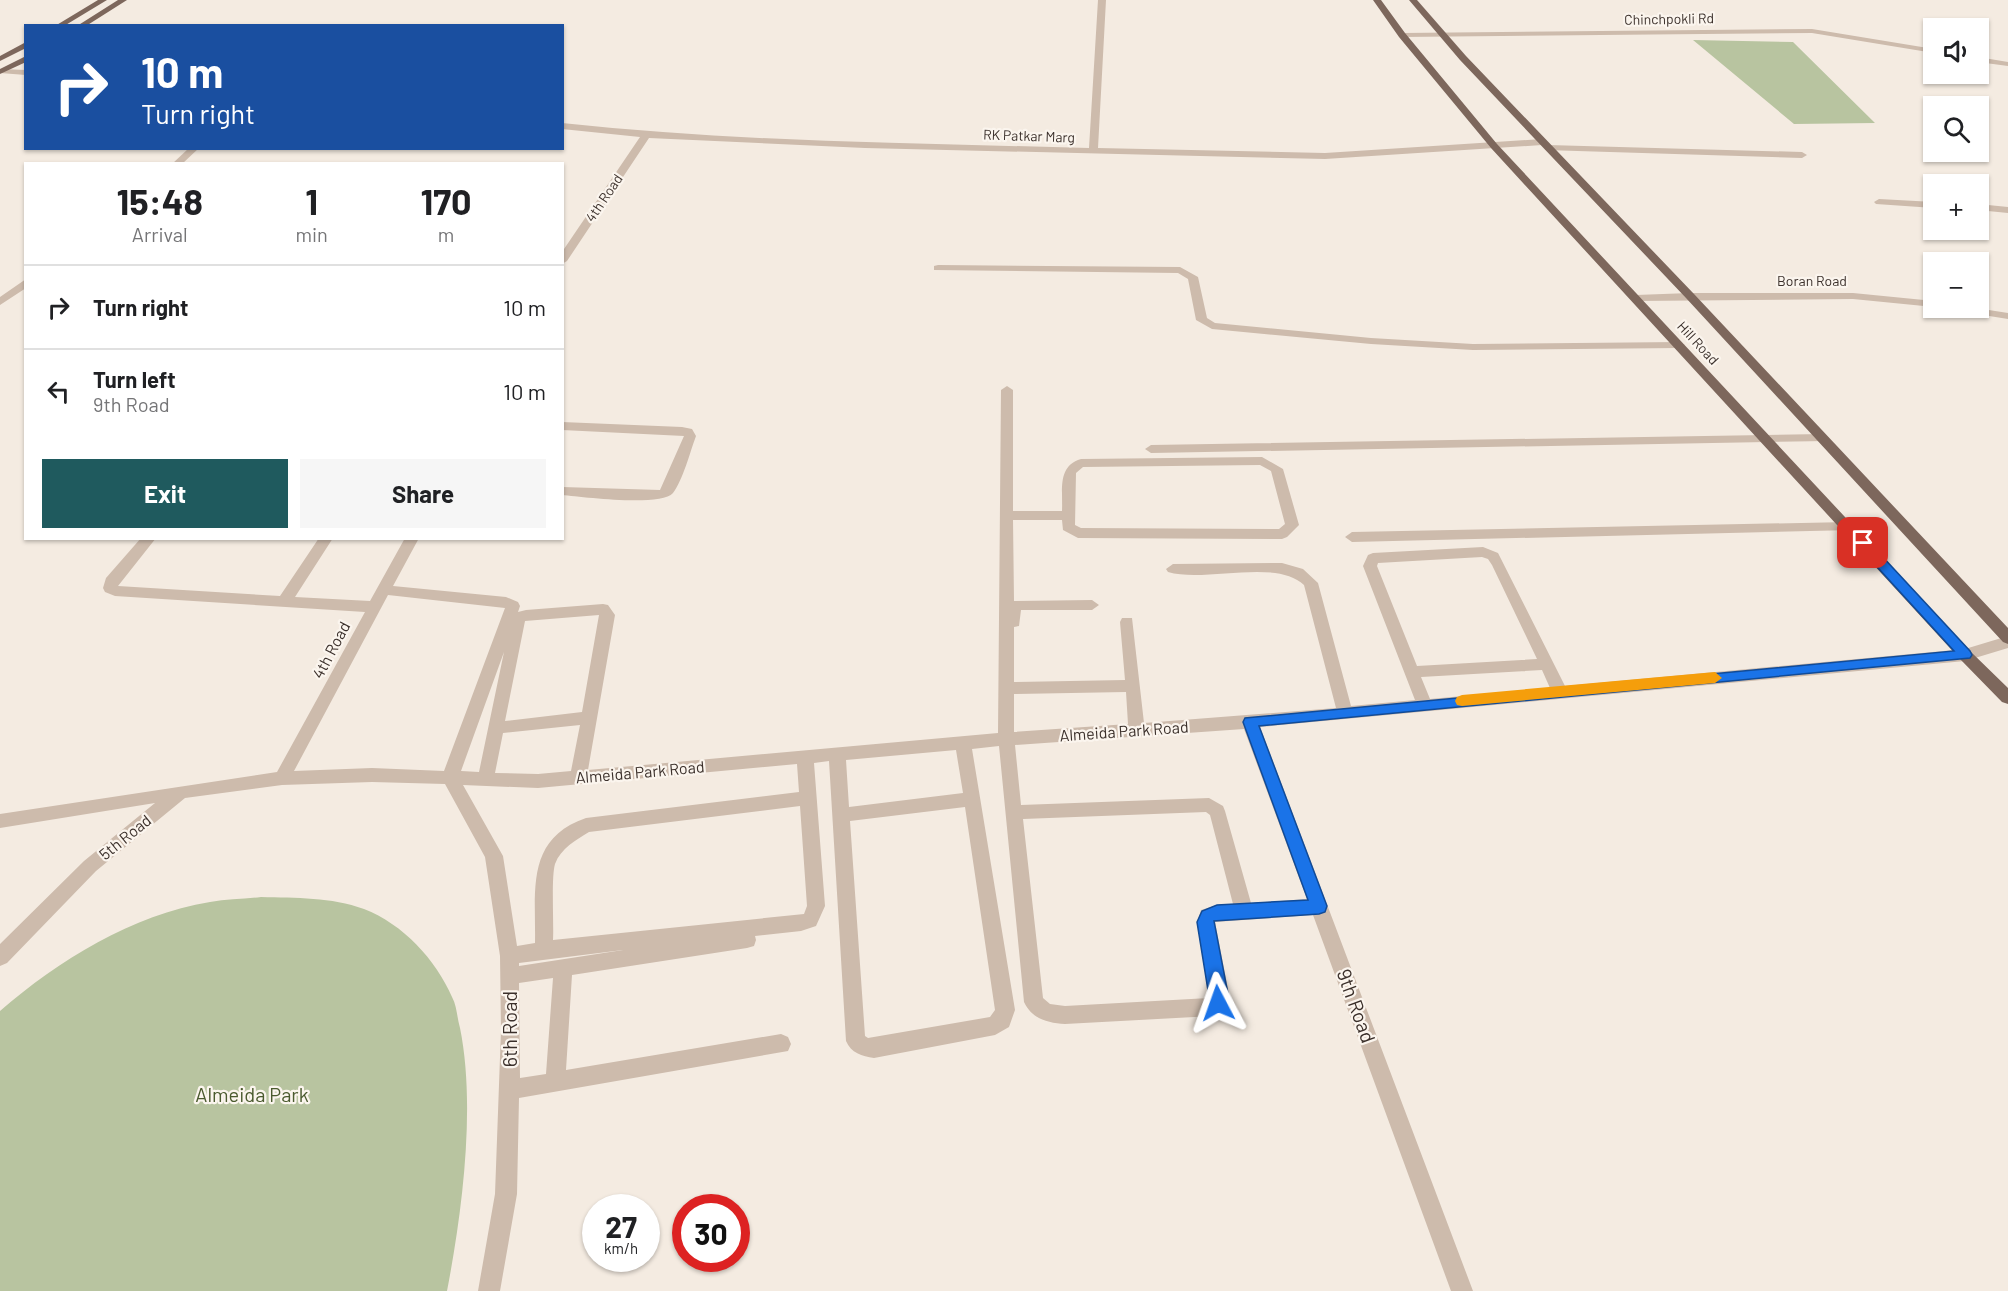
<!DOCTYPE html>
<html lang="en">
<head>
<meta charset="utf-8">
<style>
  :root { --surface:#fff; --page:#f6f6f6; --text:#202124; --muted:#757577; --line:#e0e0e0; --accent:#1f5a5e }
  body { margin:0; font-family:Barlow,sans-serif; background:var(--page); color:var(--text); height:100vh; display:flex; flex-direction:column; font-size:22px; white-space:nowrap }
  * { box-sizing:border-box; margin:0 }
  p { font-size:20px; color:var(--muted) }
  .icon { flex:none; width:33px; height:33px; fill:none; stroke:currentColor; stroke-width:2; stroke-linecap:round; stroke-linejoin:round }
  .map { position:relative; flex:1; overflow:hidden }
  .drawer { position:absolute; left:24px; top:162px; width:540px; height:378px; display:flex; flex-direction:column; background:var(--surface); border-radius:0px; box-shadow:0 2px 4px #0004 }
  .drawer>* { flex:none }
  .guide { position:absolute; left:24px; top:24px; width:540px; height:126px; border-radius:0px; box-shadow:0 2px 4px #0004; background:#1a4fa0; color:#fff; overflow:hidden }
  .tools { position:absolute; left:1923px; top:18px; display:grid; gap:12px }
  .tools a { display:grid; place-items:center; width:66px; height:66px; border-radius:0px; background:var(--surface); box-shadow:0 2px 4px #0004; font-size:30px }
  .speed { position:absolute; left:582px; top:1194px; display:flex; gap:12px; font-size:30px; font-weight:700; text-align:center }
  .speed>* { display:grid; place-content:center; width:78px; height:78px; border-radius:50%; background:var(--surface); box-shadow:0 2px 4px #0004; line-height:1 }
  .speed small { font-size:15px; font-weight:400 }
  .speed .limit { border:9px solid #d22; background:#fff; color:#111 }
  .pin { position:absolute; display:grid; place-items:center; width:51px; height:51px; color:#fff; margin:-26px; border-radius:12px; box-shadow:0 3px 9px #0006 }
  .me { position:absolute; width:66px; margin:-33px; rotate:356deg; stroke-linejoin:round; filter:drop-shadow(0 0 4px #0008) }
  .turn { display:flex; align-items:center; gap:21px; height:126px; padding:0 18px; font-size:27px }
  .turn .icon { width:78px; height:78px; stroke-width:2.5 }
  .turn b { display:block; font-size:42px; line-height:51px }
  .eta { display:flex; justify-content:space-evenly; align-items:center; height:102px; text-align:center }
  .eta b { font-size:36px; font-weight:700; line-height:42px }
  .cta { display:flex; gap:12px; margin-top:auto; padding:12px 18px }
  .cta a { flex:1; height:69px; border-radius:0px; background:var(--accent); color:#fff; font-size:24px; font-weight:700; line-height:69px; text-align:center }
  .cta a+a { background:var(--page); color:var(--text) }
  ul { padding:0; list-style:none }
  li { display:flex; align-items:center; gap:18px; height:84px; padding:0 18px; border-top:2px solid var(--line) }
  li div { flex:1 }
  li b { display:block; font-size:22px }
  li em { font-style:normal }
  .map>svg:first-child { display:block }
  .green { fill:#b8c4a0 }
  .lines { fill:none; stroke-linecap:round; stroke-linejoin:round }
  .minor { fill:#cdbbac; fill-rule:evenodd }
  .major { fill:#7d675c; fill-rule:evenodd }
  .route { fill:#1a73e8; stroke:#114b97; stroke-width:1.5 }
  .slow { fill:#f59e0b }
  .labels { text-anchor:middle; stroke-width:4.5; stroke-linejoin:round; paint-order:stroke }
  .far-street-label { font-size:14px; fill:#3b302b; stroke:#fbf5ee }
  .street-label { font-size:16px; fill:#3b302b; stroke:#fbf5ee }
  .near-street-label { font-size:20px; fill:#3b302b; stroke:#fbf5ee }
  .near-park-label { font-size:20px; fill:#4a5a2e; stroke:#fbf5ee }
</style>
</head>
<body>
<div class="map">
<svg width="2008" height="1291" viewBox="0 0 2008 1291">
  <rect width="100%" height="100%" fill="#f4ebe1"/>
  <path class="green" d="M1693,40L1793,42L1875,123L1794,124Z
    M261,897C296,898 331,897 364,909C403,924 436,960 452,997C457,1006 457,1018 460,1028C476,1106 462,1213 447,1291H0V1011C59,960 132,915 210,902C227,899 244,899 261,897Z"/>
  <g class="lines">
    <path class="minor" d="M1098,0H1106L1098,148L1325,153L1542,139L1547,142L1542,145L1325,159L865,148L649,138L567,261L562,264V252L640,137L562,129V123C737,142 913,143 1089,148Z
      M1812,29L1934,49V53L1812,33L1402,37L1398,35L1402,33Z
      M1978,57L2008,62V66L1978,62Z
      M0,69L26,70V75L0,73Z
      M1548,145L1802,152L1807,155L1802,158L1545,150V146Z
      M189,148H199L182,164H172Z
      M1879,199L1934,202V208L1876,204L1874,202Z
      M1978,204L2008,207V213L1978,210Z
      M938,265L1180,267L1198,277L1207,318L1215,323L1371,338L1473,344L1679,342L1685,345L1679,348L1473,350L1371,344L1212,329L1196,320L1188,279L1178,273L934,270V266Z
      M26,279V288L0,305V297Z
      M1690,293H1853L1934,301V307L1853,299L1636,301L1631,298L1636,295Z
      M1952,308H1976L2008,313V319L1958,311Z
      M1007,386L1013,390V511H1062C1063,490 1057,466 1081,459L1262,457L1283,469L1299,525L1287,537L1282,539L1078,538L1063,530L1062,520H1013L1014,601L1092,600L1099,605L1092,610H1021L1019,626L1014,627V682L1125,680L1120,622L1122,618H1132L1144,723L1336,708L1304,585C1276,558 1205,583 1168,572L1166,569L1173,564L1282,563L1303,569L1318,583L1351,706L1415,700L1363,566L1368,555L1373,553L1483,547L1498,553L1565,686L1965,649L2008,636V648L1965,661L1260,727L1473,1291H1451L1313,915L1215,922L1229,994L1225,1009L1213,1016L1065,1024C1048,1023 1032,1019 1024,1002L999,746L972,749L1015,1010L1009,1027L995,1035L874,1058C862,1056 851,1053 846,1041L829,761L814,763L825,906L816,926L801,931L755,936L756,940L754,946L747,948L572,975L566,1070L781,1034L788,1037L791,1044L788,1051L519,1098L517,1194L500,1291H478L495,1194L501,1030L500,956L485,857L445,784L372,782L282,785L185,798L96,871L7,963L0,966V944L84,861L155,803L0,828V814L277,772L365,612L115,596L105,592L103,588L106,578L141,538H156L118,586L280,596L319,538H333L295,597L370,601L405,538H419L393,586L506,597L518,602L520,606L518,612L526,610L603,604L608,605L615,615L588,770L998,733L1001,390ZM1260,465L1271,471L1285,524L1279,529L1081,528L1075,525L1076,473L1083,467ZM1482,557L1488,559L1492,565L1537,659L1417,666L1377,566L1378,563ZM388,595L505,608L444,771L372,768L294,771ZM599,615L582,712L505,721L525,621ZM504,652L479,772L461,771ZM1542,670L1550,688L1430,699L1421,677ZM1126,692L1128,724L1014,732V694ZM580,725L571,771L538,774L495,773L503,733ZM1244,729L1307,899L1251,903L1225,811L1223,806L1209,798L1021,805L1015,745ZM956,750L963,793L849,807L846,760ZM797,764L799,792L586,818C525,839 536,891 535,943L517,946L503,856L463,785L538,788ZM800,806L807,906L804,914L553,940C554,924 551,878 555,864C561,848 576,840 589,832ZM965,807L995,1010L990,1017L868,1038L865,1036L850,821ZM1206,812L1210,815L1233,904L1217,905L1201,910L1197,922L1209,998L1065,1006L1050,1004L1043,998L1023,819ZM623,950L519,966V963ZM553,978L546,1074L520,1078L519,983Z
      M562,422L682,427L692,429L696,436C690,452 683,480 673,493C661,507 583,497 562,495V487L660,490L684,436L562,430Z
      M1823,434L1829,438L1827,441L1151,453L1145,449L1151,445Z
      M1848,522L1853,524L1855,527L1853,530L1352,542L1345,537L1352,532Z"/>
    <path class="major" d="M98,0H107L64,26H55Z
      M118,0H127L86,26H77Z
      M1373,0H1381L1405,33L1497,144L1970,651L2008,688V704L2002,702L1960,659L1491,148L1399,37Z
      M1409,0H1417L1466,56L1694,294L2008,628V644L2003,642L1686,298L1460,60Z
      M26,42V48L0,61V56Z
      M26,56V62L0,74V69Z"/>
  </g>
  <path class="route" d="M1863,539L1867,540L1970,651L1972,655L1970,658L1259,726L1327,906L1325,912L1319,914L1214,921L1228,994L1224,1009L1218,1012L1211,1009L1197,922L1202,911L1217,905L1308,900L1243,722L1245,718L1954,651L1858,546L1857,543L1858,540Z"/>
  <path class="slow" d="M1715,672L1722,678L1715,683L1462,706L1457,705L1455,701L1457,697L1462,695Z"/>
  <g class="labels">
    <g class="far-street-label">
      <text transform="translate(1669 19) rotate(-1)" y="5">Chinchpokli Rd</text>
      <text transform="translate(1029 136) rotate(2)" y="5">RK Patkar Marg</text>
      <text transform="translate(604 198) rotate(-56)" y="5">4th Road</text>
      <text x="1812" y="286">Boran Road</text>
      <text transform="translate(1698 343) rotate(47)" y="5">Hill Road</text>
    </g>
    <g class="street-label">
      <text transform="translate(331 650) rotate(-62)" y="6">4th Road</text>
      <text transform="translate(1124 731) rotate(-4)" y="6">Almeida Park Road</text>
      <text transform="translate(640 772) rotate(-5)" y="6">Almeida Park Road</text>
      <text transform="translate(125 837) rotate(-39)" y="6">5th Road</text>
    </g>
    <g class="near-street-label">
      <text transform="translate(1356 1006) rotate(70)" y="7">9th Road</text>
      <text transform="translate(510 1029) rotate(-90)" y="7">6th Road</text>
    </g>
    <g class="near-park-label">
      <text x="252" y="1102">Almeida Park</text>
    </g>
  </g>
</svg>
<div class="tools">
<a><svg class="icon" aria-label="sound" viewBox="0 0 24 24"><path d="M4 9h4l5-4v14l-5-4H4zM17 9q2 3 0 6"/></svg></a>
<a><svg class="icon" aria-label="search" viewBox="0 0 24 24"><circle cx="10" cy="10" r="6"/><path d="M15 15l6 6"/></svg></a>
<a>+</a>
<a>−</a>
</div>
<div class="speed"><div>27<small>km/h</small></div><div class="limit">30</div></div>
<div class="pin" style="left:1863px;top:543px;background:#d93025"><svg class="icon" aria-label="arrive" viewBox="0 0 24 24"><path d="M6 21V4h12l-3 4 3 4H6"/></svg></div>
<svg class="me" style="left:1218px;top:1003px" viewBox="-20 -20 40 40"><path d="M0-17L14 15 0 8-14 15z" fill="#1a73e8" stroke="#fff" stroke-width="4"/></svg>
<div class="guide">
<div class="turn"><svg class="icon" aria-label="right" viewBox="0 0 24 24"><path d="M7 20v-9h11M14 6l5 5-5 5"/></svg><div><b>10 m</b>Turn right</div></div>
</div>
<section class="drawer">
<div class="eta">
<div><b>15:48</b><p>Arrival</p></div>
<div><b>1</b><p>min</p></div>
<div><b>170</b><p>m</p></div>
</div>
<ul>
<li><svg class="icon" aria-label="right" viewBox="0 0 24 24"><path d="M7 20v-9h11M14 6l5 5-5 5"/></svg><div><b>Turn right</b></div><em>10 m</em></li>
<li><svg class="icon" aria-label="left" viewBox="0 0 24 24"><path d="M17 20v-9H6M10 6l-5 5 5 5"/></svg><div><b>Turn left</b><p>9th Road</p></div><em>10 m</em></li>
</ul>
<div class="cta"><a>Exit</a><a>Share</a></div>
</section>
</div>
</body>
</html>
